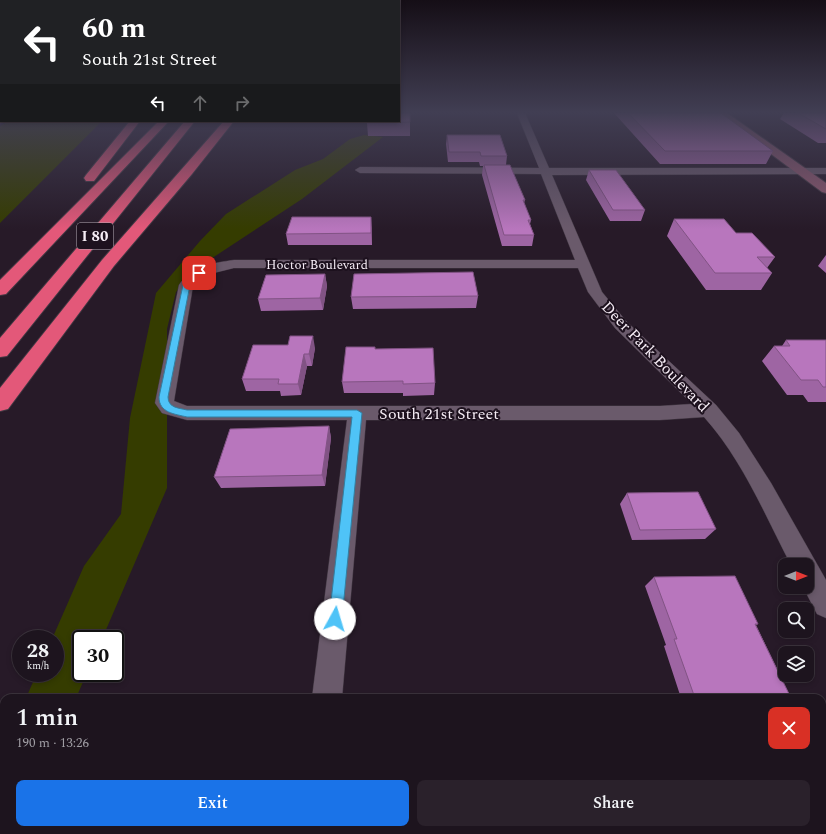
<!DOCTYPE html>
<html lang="en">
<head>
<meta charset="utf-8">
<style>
  :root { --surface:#1d141e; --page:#2a212b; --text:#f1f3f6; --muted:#a09ea4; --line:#3b333c; --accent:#1a73e8 }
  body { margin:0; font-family:Spectral,serif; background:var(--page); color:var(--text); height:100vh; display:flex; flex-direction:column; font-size:15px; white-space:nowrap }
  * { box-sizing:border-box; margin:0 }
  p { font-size:13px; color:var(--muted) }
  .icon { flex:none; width:22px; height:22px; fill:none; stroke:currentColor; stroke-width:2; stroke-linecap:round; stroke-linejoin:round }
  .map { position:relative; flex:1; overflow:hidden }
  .details { position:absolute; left:0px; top:694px; width:826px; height:140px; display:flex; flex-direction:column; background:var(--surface); border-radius:12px 12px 0 0; box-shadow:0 2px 6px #0003,0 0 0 1px var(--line) }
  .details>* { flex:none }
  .banner { position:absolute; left:0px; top:0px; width:400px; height:122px; box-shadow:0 2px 6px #0003,0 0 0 1px var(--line); background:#202124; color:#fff; overflow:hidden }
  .needle { width:26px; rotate:90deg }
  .fabs { position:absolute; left:778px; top:558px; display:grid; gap:8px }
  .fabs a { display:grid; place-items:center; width:36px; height:36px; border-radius:8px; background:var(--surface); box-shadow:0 2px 6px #0003,0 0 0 1px var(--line); font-size:20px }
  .speed { position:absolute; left:12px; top:630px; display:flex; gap:8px; font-size:20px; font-weight:700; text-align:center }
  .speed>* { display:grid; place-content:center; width:52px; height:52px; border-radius:50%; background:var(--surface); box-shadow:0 2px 6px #0003,0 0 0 1px var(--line); line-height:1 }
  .speed small { font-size:10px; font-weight:400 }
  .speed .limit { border:2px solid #111; border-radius:6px; background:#fff; color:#111 }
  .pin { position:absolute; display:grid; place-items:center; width:34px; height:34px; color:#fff; margin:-17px; border-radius:8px; box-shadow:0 2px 6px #0006 }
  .me { position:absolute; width:44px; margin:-22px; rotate:6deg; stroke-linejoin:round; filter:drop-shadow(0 0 3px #0008) }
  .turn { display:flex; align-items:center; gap:14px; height:84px; padding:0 16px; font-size:18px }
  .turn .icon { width:52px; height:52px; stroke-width:2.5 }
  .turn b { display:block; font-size:28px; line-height:34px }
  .lanes { display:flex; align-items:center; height:38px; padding:0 16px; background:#0003; justify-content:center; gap:20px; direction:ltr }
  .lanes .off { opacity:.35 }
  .round { display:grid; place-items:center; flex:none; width:42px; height:42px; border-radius:8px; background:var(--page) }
  .headline { display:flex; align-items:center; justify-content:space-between; height:68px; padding:0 16px }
  h1 { font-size:24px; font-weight:600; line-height:30px }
  .button { display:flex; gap:8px; margin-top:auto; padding:8px 16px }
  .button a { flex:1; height:46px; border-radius:8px; background:var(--accent); color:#fff; font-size:16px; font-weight:600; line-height:46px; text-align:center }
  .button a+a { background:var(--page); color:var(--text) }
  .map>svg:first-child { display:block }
  .green { fill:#353c00 }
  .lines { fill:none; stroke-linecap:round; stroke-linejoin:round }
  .minor-casing { stroke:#423843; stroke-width:1 }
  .secondary-casing { stroke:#423843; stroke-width:2 }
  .motorway-casing { stroke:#423843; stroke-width:2 }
  .minor { fill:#6a5a6b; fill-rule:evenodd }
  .secondary { fill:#8e596f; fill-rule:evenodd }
  .motorway { fill:#e35879; fill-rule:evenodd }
  .wall { fill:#9e65a3 }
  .shaded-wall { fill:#815384 }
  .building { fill:#b876bd; stroke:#815384 }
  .route { fill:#4fc3f7; stroke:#337fa1 }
  .labels { text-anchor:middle; stroke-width:4; stroke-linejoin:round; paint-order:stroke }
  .far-street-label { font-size:13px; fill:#f6edf6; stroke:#1d111e }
  .shield { fill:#1d111e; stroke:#b5abb5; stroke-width:1 }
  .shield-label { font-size:15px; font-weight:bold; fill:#f6edf6 }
  .street-label { font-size:16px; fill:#f6edf6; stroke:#1d111e }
</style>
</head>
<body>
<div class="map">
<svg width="826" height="834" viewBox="0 0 826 834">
  <rect width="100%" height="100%" fill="#271a28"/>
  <path class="green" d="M9,121H102L0,223V126Z
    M364,135L383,137L302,199L191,272L176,292L167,329V488L102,639H81V673H87L76,698H26L37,673H55V639H52L84,566L121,514L130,418L156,293L200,241L226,214L295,170L323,159L350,139Z
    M4,747V830H20L18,834H0V756Z"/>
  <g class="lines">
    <defs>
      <path id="minor" d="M517,113H525L549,168H826V174L552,175L602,292L626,321L716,405L739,433L771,483L826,580V618L817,614L803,587H807V565H791C765,515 742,459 704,417L660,420H366L342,698H312L347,420H187L162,413L155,403L179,285C192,266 213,263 234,260H575L541,174L360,173L355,170L360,167L539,168ZM234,268H578L588,292L615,328L692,404L660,406H187L174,401L193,286L206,275Z
        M296,830H330L329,834H295Z"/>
      <path id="secondary" d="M716,113H727L826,183V193L822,192Z"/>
      <path id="motorway" d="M130,121H140L94,181H86L84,178L86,175Z
        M159,121H169L6,294L0,295V280Z
        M185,121H195L7,356L0,357V338Z
        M224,121H234L192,174L114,266L8,409L0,411V388L102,260Z"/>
    </defs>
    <use href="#minor" class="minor-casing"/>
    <use href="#secondary" class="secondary-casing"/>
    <use href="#motorway" class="motorway-casing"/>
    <use href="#minor" class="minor"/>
    <use href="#secondary" class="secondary"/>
    <use href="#motorway" class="motorway"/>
  </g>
  <path class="wall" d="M410,113V136H368L367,123Z
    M614,113H721L773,151L766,164H660Z
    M784,113H826V143H818L780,119Z
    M447,135L507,156L506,165L525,200L524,203L531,220L530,224L534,235L532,246H502L482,175L483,166H480L479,162H448L446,144Z
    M589,170L645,210L641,221H610L586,180Z
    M674,219L736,233L775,257L767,268L772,273L761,290H706L667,236Z
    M372,228V245H288L286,234Z
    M826,255V273L818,266Z
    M325,274L327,286L323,310L261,311L258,299Z
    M478,296L476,308L353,309L351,297Z
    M786,340H826V402H808L803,395H787L762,361L774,346H782Z
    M315,348L312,366H307L301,395L281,396L280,391H246L242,379Z
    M375,349L435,383L434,395L403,396V393H344L342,382Z
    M329,426L331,438L325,486L221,488L214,477Z
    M627,493L716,529L705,539L632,540L620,504Z
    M654,577L758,624L756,625L791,698H681L664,646L666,645L645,586Z
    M462,830H512V834H462Z
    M544,830H725L726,834H544Z"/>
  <path class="shaded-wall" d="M371,217L372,228V245L371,233Z
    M325,274L327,286L323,310L320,298Z
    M313,336L315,348L312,366L309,354Z
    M304,354L307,366L301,395L298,384Z
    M329,426L331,438L325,486L322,475Z
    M229,694L236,698H228Z
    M270,830H277L276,834H269Z"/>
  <path class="building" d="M399,113H410V122L367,123V121H399Z
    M628,113H721L773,151H665Z
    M798,113H826V129Z
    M447,135H500L507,156H481L480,152H449Z
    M484,165H510L525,200H523L531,220H528L534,235H504Z
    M589,170H616L645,210H613Z
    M292,217H371V233L286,234Z
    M674,219H724L736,233H752L775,257H757L772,273H715Z
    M473,272L478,296L351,297L354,274Z
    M325,274L320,298L258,299L266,275Z
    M290,336H313L309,354H304L298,384H278L279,379H242L253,345H288Z
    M786,340H826V387H823L818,380H801L774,346H790Z
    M346,347H375V349L433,348L435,383L403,384V381L342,382Z
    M329,426L322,475L214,477L230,429Z
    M698,492L716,529L640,530L627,493Z
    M735,576L758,624H755L791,698H695L674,639H677L654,577Z
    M133,694H229L228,698H132Z
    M822,763L826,772V802H822Z
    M222,830H270L269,834H221Z
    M375,830H422V834H374Z
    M465,830H512V834H465Z
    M550,830H725L726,834H551Z"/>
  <linearGradient id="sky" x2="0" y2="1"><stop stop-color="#150e16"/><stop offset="0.49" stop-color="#413e53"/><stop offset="1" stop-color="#413e53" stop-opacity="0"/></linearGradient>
  <rect width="826" height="229" fill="url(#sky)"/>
  <path class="route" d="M197,272L202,273L193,280L190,285L168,397C168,408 179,408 187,410H357L362,413L342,619L340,623L335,625L331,623L329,619L352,417H187C175,414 159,413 159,397L183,285L188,277Z"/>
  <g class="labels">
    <g class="far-street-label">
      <text x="317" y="269">Hoctor Boulevard</text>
    </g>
    <rect class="shield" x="77" y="223" width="36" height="26" rx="3"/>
    <g class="shield-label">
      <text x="95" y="241">I 80</text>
    </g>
    <g class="street-label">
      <text transform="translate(656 356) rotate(46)" y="6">Deer Park Boulevard</text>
      <text x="439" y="419">South 21st Street</text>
    </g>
  </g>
</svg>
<div class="fabs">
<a><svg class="needle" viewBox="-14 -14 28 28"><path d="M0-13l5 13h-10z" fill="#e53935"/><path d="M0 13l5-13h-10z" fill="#a09ea4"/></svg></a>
<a><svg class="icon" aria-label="search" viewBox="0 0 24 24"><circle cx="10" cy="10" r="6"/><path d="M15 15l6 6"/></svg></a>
<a><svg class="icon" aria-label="layers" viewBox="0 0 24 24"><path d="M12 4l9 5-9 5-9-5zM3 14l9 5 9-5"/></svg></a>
</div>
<div class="speed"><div>28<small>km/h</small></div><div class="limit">30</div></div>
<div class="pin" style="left:199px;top:273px;background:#d93025"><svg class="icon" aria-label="arrive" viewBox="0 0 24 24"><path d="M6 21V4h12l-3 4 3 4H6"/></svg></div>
<svg class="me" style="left:335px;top:619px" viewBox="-20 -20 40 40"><circle r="19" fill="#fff"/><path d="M0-13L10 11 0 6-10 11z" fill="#4fc3f7"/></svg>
<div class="banner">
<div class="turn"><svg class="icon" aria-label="left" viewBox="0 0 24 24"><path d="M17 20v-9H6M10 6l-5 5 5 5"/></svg><div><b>60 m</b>South 21st Street</div></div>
<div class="lanes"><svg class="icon" aria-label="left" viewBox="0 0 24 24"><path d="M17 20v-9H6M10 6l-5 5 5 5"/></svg><svg class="icon off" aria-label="ahead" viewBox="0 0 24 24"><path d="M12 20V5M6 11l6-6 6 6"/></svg><svg class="icon off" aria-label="right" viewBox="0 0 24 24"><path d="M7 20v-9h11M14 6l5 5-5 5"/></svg></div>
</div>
<section class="details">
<div class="headline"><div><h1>1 min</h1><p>190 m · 13:26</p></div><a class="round" style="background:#d93025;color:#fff"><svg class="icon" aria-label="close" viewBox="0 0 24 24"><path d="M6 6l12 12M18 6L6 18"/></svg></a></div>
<div class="button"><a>Exit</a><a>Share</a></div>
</section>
</div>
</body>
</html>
